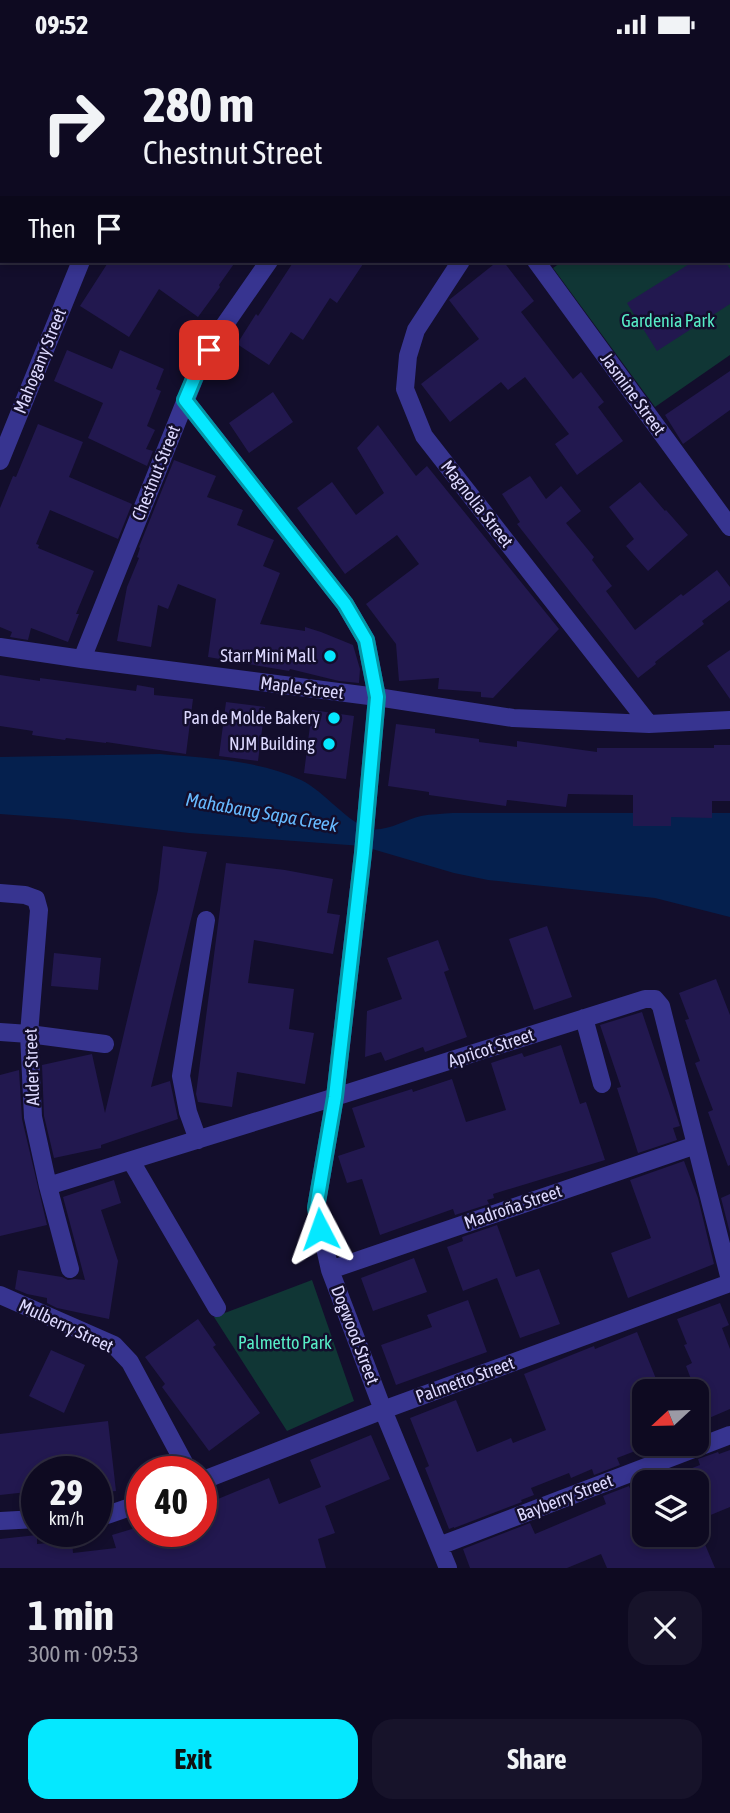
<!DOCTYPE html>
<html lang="en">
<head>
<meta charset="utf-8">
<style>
  :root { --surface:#0e0a21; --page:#17132a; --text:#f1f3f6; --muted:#9b9aa5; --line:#2e2b3f; --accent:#05e8ff }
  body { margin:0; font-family:"Asap Condensed",sans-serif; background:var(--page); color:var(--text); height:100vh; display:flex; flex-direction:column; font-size:26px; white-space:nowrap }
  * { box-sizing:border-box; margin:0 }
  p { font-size:23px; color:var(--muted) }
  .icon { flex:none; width:38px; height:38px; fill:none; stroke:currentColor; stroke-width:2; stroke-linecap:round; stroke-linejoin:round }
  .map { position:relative; height:1519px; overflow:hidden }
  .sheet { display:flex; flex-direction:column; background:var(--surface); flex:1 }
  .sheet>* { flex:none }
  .banner { position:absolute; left:0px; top:0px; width:732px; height:214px; box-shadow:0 4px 10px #0003,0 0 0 2px var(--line); background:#0e0a21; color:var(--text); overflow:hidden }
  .needle { width:46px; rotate:248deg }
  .controls { position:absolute; left:632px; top:1330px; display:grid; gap:14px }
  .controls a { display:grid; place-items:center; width:77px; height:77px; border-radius:14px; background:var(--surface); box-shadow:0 4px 10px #0003,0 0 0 2px var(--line); font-size:35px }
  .speed { position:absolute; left:21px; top:1407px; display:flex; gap:14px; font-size:35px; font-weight:700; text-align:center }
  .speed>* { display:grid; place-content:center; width:91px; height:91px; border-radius:50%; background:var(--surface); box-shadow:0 4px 10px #0003,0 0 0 2px var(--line); line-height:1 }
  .speed small { font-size:18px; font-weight:400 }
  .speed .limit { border:10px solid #d22; background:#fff; color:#111 }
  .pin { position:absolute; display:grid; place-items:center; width:60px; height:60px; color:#fff; margin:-30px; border-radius:14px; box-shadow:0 4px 10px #0006 }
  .me { position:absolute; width:77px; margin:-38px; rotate:356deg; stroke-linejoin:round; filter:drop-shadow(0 0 5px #0008) }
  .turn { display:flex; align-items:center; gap:24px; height:147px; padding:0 28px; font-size:32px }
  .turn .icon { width:91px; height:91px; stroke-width:2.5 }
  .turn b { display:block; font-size:49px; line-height:60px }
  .then { display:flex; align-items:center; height:66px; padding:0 28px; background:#0003; gap:14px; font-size:26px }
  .round { display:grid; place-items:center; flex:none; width:74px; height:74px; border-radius:21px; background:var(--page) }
  .head { display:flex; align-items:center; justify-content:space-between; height:119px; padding:0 28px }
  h1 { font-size:42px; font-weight:700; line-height:52px }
  .cta { display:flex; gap:14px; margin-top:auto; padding:14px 28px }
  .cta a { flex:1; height:80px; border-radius:21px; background:var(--accent); color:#111; font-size:28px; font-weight:700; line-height:80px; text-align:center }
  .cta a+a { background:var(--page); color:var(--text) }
  .status { display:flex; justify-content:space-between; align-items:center; height:49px; padding:0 35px; background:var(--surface); direction:ltr }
  .status svg { height:19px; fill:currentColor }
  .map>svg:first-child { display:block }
  .green { fill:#103635 }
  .water { fill:#05204e }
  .building { fill:#22184f }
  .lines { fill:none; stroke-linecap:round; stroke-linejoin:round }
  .minor { stroke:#373490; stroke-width:18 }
  .route-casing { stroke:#0397a6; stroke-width:18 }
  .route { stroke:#05e8ff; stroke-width:12 }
  .poi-dot { fill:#05e8ff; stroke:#130e2c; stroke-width:2.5 }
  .labels { text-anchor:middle; stroke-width:5; stroke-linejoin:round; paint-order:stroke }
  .park-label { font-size:18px; fill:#57edc6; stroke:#130e2c }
  .street-label { font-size:18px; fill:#ddd9ff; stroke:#130e2c }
  .poi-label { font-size:18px; fill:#ddd9ff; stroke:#130e2c; text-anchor:end }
  .water-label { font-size:19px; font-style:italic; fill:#67baff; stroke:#130e2c }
</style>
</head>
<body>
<div class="status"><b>09:52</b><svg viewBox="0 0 49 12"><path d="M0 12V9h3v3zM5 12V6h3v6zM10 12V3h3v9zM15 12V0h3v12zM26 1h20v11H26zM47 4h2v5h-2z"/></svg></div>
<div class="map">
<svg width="730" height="1519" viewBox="0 0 730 1519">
  <rect width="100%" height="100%" fill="#130e2c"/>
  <path class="green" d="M730,208V306L655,358L553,219L563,212H730Z
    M312,1231L354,1352L287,1382L214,1268Z"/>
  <path class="water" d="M160,705C205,709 259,711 301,731C324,742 349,775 370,780C386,783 405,771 421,767C431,765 442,765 453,764H730V868L655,849L488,831L454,824L362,797L189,784L68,770L0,765V708Z"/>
  <path class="building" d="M109,212H236L219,236L220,238L198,268L159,240L129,288L80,257Z
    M294,212H365L337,254L330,249L303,291L291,283L269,316L237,295L256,265L258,267Z
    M498,212H503L534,252L521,263L573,330L581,323L604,353L598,358L623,392L577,426L555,395L569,385L525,328L508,341L501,333L450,373L421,335L479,290L449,251Z
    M694,212H725L730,220V255L657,302L627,254Z
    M67,301L112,320L120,301L164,320L156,340L161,342L147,377L155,381L146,400L153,402L147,417L88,389L103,354L54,332Z
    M730,322V361L683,395L665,366Z
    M273,343L293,373L249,404L229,374Z
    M38,375L83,393L69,428L132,455L118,490L50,461L36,495L39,496L38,499L94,522L76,565H79L68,593L31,579L28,591L10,588L12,583L0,578V459L13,427L16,428Z
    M378,376L416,427L427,417L559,580L493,649L481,648V643L438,640L439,629L399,632L396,595L366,555L419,515L397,486L345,525L297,459L332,433L356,466L384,444L357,399Z
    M174,411L216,427L207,448L243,461L237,476L274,491L263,517L280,524L260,575L305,582V578L321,583L353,596L360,620L359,634L339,632L290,620L289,622L208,608L216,550L178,535L168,560L158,556L151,598L117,592L127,538L139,509L137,508L140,499L139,498Z
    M530,427L546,450L561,437L581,462L566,474L594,508L592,511L612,537L606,542L635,581L681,545L683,547L717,521L730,538V551L702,572L704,575L655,613L656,615L638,629L517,475L520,473L502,445Z
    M640,433L665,462L666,461L688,486L648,522L626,497L634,490L609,458Z
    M730,601V650L707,617Z
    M0,626L40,632V629L136,642L137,636L154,639V646L193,650L186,705L106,693V694L66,689L65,691L32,686L33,682L0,677Z
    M226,653L265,658L258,712L219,707Z
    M312,661L354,667L346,730L304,724Z
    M396,675L435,680V684L479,690V693L517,698V692L597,703V699H714V696H730V752H712V769L671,768V777H633V746L568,745L566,758L507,751L506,757L429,746V743L388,737Z
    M163,797L207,803L151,1038L170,1032L178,1070L101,1096V1099L54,1109L44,1067L42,1016L92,1005L105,1064L158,841Z
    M226,814L285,821L333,830L327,864L340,866L333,905L254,891L248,934L294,940L289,980L314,984L305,1035L237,1023L232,1058L198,1053L196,1045Z
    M547,877L572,948L534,961L509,890Z
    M438,891L449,921L444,923L467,988L425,1003L423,998L385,1012L381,1003L365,1008L367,962L402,950L387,909Z
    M54,904L101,909L98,941L51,937Z
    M716,930L730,966V1116L728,1117L708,1063L713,1061L695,1014L700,1012L685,971L689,970L679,944Z
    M642,963L680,1077L673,1079L677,1091L638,1104L617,1039L621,1038L600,976Z
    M561,996L580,1055L586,1053L605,1111L493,1145L494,1149L487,1151L489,1155L455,1166L453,1160L380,1186L362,1130L347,1134L338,1107L365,1098L352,1059L412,1040L413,1043L452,1030L466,1073L506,1061L491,1014L522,1004L524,1008Z
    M19,1021L22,1070L47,1176L0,1187V1026Z
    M684,1112L698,1149L714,1215L628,1249L611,1204L651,1189L630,1131Z
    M114,1131L121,1154L101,1161L118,1212L109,1270L57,1259L47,1254V1249L27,1245L15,1240L18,1221L62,1228L68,1231L75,1230L85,1231L63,1148Z
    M730,1145V1184L721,1149Z
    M497,1176L516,1228L539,1220L560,1275L520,1289L497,1229L463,1242L447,1198L463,1192L462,1188Z
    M414,1209L427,1243L373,1262L361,1229Z
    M468,1251L487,1303L396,1336L381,1296L432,1278L427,1266Z
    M720,1254L729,1276L722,1279L730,1300V1360L709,1369L697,1337L694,1338L686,1317L692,1314L684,1296L687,1295L677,1270Z
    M198,1270L216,1296L213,1298L260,1364L209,1402L162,1338L165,1335L145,1308Z
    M637,1283L661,1342H644V1395L651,1396L617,1409L620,1416L594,1426L592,1420L571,1429L569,1424L531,1439L534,1446L521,1451L522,1453L454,1479V1478L449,1480L425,1419L429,1417L410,1369L456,1351L477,1403L511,1389L513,1394L546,1381L524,1325L594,1297L595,1300Z
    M51,1301L85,1316L64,1364L29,1347Z
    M108,1372L116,1442L96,1444V1423H37V1442L0,1446V1385Z
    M371,1386L390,1430L325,1457L335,1484L318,1490L326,1519H0V1490L37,1486V1495L72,1492L73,1504L116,1499L112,1486L142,1477V1482H201V1457L269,1429L279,1455L321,1438L310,1411Z
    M730,1401V1458L696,1472V1433L659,1432L700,1416L698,1410L718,1403L719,1405Z
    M629,1437L638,1459L644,1457V1486H701L715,1519H607L601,1505L567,1519H470L463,1500L530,1474L535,1485L606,1455L603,1447Z"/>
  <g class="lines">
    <path class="minor" d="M638,0L639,2
      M189,2L190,0
      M414,2L416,0
      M610,2L611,0
      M730,141V142
      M461,212L416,281L408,307L405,340L424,387L649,675
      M536,212L730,478
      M185,351L345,555L366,591L377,648L363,804L335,1048L316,1159L330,1221L383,1361L448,1519
      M0,412L81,212
      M0,598L82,610L377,648L513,669L649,675L730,671
      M82,610L199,318L219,284L269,212
      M0,844L25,846L36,850L39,861L29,985L33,1068L48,1137L70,1220
      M584,969L602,1035
      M0,983L29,985L105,995
      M198,1091L188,1063L181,1027L206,871
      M131,1112L217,1259
      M48,1137L335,1048L645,950H655L661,957L730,1231
      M330,1221L696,1096
      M0,1246L114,1296L130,1313L189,1423
      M201,1432L383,1361L730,1234
      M96,1466H107L142,1454
      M0,1472L37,1470
      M439,1497L730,1386"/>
  </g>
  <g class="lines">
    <defs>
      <path id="route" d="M209,301L199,318L185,351L345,555L366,591L377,648L363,804L335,1048L316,1159L320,1180"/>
    </defs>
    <use href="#route" class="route-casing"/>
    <use href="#route" class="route"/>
  </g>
  <g class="poi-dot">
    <circle cx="330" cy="607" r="7"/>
    <circle cx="334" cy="669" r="7"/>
    <circle cx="329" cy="695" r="7"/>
  </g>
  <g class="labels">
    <g class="park-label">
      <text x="668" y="278">Gardenia Park</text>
      <text x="285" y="1300">Palmetto Park</text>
    </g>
    <g class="street-label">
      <text transform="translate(40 312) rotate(-68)" y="6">Mahogany Street</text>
      <text transform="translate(633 345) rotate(54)" y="6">Jasmine Street</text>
      <text transform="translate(156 424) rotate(-68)" y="6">Chestnut Street</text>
      <text transform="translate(477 455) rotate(52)" y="6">Magnolia Street</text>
      <text transform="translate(302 639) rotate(7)" y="6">Maple Street</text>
      <text transform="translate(491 999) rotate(-18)" y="6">Apricot Street</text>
      <text transform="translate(32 1018) rotate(-92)" y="6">Alder Street</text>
      <text transform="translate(513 1158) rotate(-19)" y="6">Madroña Street</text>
      <text transform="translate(66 1277) rotate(25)" y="6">Mulberry Street</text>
      <text transform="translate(355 1286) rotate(69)" y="6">Dogwood Street</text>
      <text transform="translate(465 1331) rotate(-20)" y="6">Palmetto Street</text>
      <text transform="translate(565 1449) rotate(-21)" y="6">Bayberry Street</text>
    </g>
    <g class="poi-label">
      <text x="316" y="613">Starr Mini Mall</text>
      <text x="320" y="675">Pan de Molde Bakery</text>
      <text x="315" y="701">NJM Building</text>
    </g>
    <g class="water-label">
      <text transform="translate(262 763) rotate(10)" y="7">Mahabang Sapa Creek</text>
    </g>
  </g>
</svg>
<div class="controls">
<a><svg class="needle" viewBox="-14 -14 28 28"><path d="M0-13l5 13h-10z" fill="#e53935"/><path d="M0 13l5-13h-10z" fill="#9b9aa5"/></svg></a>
<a><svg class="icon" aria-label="layers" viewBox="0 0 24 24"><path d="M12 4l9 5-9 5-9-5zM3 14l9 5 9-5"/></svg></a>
</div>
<div class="speed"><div>29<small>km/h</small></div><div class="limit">40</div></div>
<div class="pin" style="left:209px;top:301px;background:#d93025"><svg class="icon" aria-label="arrive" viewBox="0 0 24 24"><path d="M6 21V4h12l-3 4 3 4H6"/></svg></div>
<svg class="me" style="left:320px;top:1180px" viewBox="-20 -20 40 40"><path d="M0-17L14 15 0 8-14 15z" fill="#05e8ff" stroke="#fff" stroke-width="4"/></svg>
<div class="banner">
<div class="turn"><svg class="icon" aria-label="right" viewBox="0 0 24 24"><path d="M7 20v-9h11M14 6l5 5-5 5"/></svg><div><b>280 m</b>Chestnut Street</div></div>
<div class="then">Then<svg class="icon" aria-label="arrive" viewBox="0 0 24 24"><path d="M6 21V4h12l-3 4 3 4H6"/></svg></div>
</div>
</div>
<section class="sheet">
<div class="head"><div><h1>1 min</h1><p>300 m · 09:53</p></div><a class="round"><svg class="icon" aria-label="close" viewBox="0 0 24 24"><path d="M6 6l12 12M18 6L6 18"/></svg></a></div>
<div class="cta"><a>Exit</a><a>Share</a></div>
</section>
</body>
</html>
